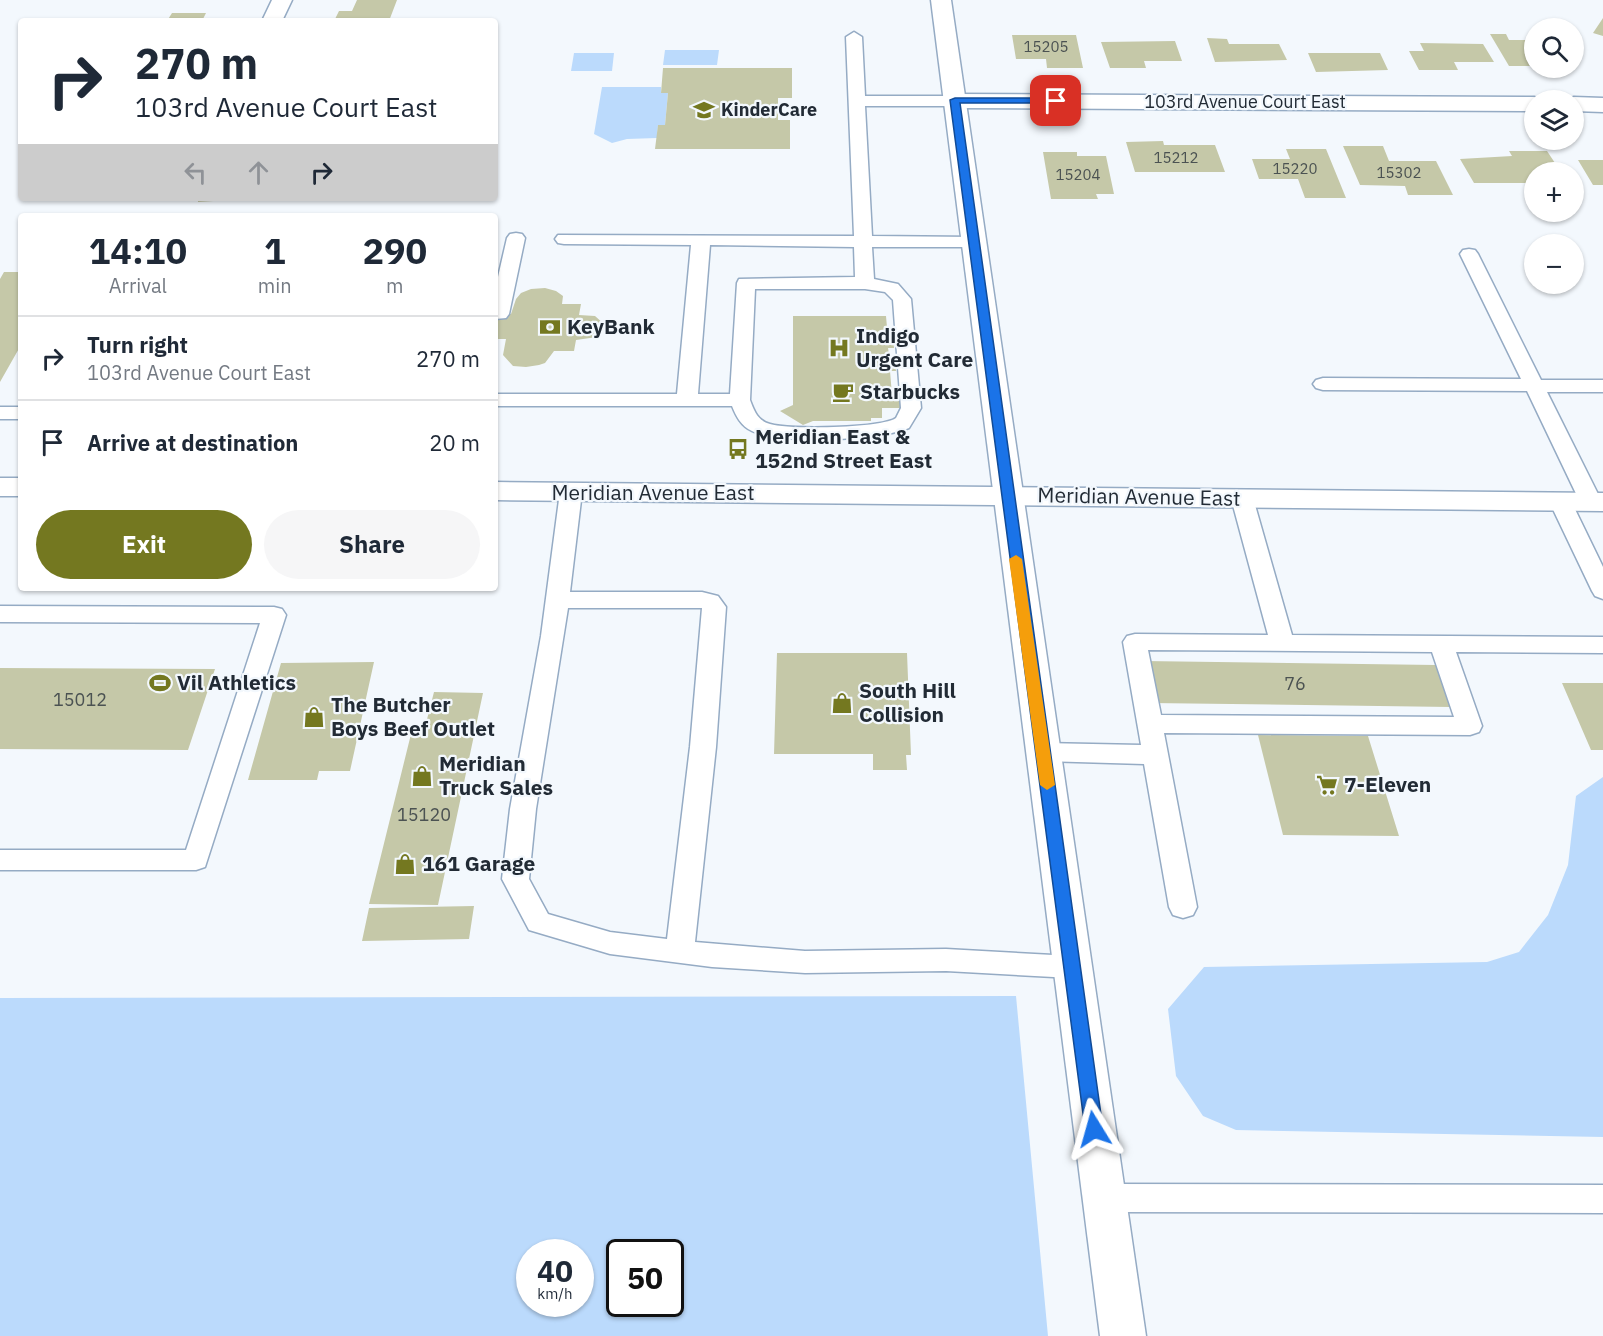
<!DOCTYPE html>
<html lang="en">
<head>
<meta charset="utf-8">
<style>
  :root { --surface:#fff; --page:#f6f6f7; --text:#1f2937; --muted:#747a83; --line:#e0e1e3; --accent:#747820 }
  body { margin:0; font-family:"IBM Plex Sans",sans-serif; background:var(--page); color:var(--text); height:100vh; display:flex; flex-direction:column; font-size:22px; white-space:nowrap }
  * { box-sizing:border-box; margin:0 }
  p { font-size:20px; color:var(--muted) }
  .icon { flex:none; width:33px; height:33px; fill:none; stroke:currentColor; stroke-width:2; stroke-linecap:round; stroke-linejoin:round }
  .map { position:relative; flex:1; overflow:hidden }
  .sheet { position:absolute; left:18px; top:213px; width:480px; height:378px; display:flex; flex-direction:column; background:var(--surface); border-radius:6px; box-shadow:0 2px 4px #0004 }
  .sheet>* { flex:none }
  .hud { position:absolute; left:18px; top:18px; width:480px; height:183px; border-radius:6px; box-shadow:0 2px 4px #0004; background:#fff; color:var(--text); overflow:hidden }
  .buttons { position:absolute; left:1524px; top:18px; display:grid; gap:12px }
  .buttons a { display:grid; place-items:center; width:60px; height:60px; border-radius:50%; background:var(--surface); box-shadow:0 2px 4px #0004; font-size:30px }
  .speed { position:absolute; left:516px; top:1239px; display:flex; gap:12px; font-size:30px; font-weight:700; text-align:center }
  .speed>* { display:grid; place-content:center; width:78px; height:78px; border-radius:50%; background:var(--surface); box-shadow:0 2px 4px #0004; line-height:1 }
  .speed small { font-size:15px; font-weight:400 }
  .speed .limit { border:3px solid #111; border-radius:9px; background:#fff; color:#111 }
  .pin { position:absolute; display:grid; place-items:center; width:51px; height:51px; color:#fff; margin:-26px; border-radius:12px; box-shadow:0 3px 9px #0006 }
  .me { position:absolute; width:66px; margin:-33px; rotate:352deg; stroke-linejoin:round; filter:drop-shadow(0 0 4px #0008) }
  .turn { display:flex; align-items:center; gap:21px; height:126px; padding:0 18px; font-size:27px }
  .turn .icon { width:78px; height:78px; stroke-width:2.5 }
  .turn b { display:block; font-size:42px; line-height:51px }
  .lanes { display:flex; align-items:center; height:57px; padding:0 18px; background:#0003; justify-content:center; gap:30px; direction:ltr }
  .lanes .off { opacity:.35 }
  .eta { display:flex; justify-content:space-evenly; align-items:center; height:102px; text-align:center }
  .eta b { font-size:36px; font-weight:700; line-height:42px }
  .primary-button { display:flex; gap:12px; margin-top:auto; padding:12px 18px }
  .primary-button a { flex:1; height:69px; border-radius:36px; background:var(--accent); color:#fff; font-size:24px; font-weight:700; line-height:69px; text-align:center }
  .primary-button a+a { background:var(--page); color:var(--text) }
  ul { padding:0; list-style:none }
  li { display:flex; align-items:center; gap:18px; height:84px; padding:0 18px; border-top:2px solid var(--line) }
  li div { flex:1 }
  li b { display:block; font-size:22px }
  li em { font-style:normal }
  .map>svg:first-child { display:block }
  .green { fill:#bbdafc; fill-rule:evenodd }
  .building { fill:#c5c8a8 }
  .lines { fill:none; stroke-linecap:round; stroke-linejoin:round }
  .lane-casing { stroke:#95abc4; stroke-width:3 }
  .street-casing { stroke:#95abc4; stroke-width:3 }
  .secondary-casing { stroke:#95abc4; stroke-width:3 }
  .primary-casing { stroke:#95abc4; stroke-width:3 }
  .lane { fill:#fff; fill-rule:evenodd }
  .street { fill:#fff; fill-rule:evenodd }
  .secondary { fill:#fff; fill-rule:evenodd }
  .primary { fill:#fff; fill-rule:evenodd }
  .route { fill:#1a73e8; stroke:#114b97; stroke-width:1.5 }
  .slow { fill:#f59e0b }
  .labels { text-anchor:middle; stroke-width:4.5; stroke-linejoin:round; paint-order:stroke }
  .far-number-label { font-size:15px; fill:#4b5252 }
  .far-street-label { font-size:18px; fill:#222b35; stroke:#f3f8fd }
  .far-poi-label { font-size:18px; font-weight:bold; fill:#222b35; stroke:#f3f8fd; text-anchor:start }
  .number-label { font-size:18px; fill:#4b5252 }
  .poi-label { font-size:21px; font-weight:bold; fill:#222b35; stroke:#f3f8fd; text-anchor:start }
  .street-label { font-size:21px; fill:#222b35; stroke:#f3f8fd }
</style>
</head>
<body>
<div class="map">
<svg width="1603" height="1336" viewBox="0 0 1603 1336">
  <rect width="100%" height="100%" fill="#f3f8fd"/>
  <path class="green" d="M665,50H719L717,65H663Z
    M574,53H614L612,71H571Z
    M602,87H661V93H668L665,125H658L657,138L627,139L612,143L594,134Z
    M1603,777V1137L1236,1130L1203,1116L1176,1076L1168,1009L1204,967L1487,962L1519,952L1548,915L1568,865L1576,796Z
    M1016,996L1048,1336H0V998ZM530,1252H580V1304H530ZM620,1252H670V1304H620Z"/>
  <path class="building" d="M357,0H397L389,21H334L339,11H352Z
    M172,13H206L202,21H167Z
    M1603,18V36L1593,33Z
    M1490,34H1506L1509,40H1534V66H1509Z
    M1012,35H1076L1083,68H1047L1046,59H1016Z
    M1207,38L1227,39L1229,44H1279L1287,60L1215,62Z
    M1175,41L1182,61H1144L1146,68H1110L1101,42Z
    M1420,43L1483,44L1494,62H1454L1458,70H1419L1409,51H1424Z
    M1308,53H1380L1388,70L1316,72Z
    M663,68H792V98H778V120H790V149H655L658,125H665L668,93H661Z
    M1163,141L1164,145H1215L1225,172H1135L1126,142Z
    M1343,146H1383L1389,161H1436L1453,195H1408L1405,186L1360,185Z
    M1286,149H1326L1346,198H1305L1298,179H1259L1252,159H1290Z
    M1509,151H1547L1561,172H1534V197L1526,183H1474L1460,159L1512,156Z
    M1043,152H1077V156H1106L1114,194H1096L1098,199H1051Z
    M1578,160H1603V185H1593Z
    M198,198H229V200L198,202Z
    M4,272H21V345L0,382V279Z
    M545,288L556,291L563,296L562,304H581L579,315L595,316L605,325L602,333L597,337L576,340L574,351H554L545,363L539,365L526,367L513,366L503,355L506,339H495V314H511L516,299L521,293L531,289Z
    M793,316H886L888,339L893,338L894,348H888L890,360H895L896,371H890L892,395H900L901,408H882V418H871V421H813L803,425L780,411L793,405Z
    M777,653H907L911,755H906L907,770H873V754H774Z
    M1143,661L1436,665L1451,707L1150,703Z
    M374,662L350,771H319L317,780H248L281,663Z
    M0,668L215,669L188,750L0,749Z
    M1562,683H1603V750H1591Z
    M434,692L483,693L438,905L369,904L413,726L425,727Z
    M1258,735L1368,736L1399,836L1283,835Z
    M474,906L469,939L362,941L369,908Z"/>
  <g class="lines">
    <defs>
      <path id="lane" d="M854,32L862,37L865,96H955L963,101L955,106H865L872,236L974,237L980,238L983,242L980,246L974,247H872L874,279L898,284L911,299L921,408L909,428C881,440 778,445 752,431C741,426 736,416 732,406H495V394H677L691,245L564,244L558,243L555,239L558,235L854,236L846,37ZM710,245L854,247L855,277L739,279L737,283L730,394H698ZM755,289H865L885,292L893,300L901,408L896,418C882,428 789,430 770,424C758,421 754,411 750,400Z
        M516,233L522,234L525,238L509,314L506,318L495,319V290L507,238L510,234Z
        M1469,249L1475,250L1478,254L1541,380H1603V392H1547L1602,502L1599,507L1591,509L1583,507L1580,502L1527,391L1323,390L1316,388L1313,384L1316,380L1323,378L1521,379L1460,254L1463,250Z
        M0,407H21V419H0Z
        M571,485L579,487L582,492L570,592H702L718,596L726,607L716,747L695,942L805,951L946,949L1072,956L1082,959L1086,967L1082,975L1072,978L946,971L805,973L712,967L610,954L529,930L502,879L510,809L541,636L560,492L563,487ZM568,608H702L690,747L667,939L610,932L548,914L529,879L536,809Z
        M1242,491L1250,493L1253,498L1292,635L1603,637V653L1456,652L1482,726L1479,732L1470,735L1164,733L1197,907L1193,915L1183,918L1173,915L1169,907L1144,764L1043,761L1034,758L1030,752L1034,746L1043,743L1141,745L1123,642L1127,636L1135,634L1268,635L1231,498L1234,493ZM1148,650L1432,652L1454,717L1161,715Z
        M1560,494L1568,496L1571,501L1603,567V599L1595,596L1592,591L1549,501L1552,496Z
        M0,606L274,607L282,609L286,615L205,867L196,870H0V850H186L260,623L0,622Z
        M1104,1184L1603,1185V1213L1104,1212L1093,1208L1088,1198L1093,1188Z"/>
      <path id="street" d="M272,0H292L282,21H262Z
        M955,94L1534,97L1543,100H1534V111L955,108L947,106L944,101L947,96Z
        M1574,97L1603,98V112L1574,111V100H1565Z"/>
      <path id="secondary" d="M931,0H951L1146,1336H1100Z"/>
      <path id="primary" d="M0,478H21V496H0Z
        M495,482L1603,493V511L495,500Z"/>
    </defs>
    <use href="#lane" class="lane-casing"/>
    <use href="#street" class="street-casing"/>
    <use href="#secondary" class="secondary-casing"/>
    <use href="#primary" class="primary-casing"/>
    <use href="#lane" class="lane"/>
    <use href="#street" class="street"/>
    <use href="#secondary" class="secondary"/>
    <use href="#primary" class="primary"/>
  </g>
  <path class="route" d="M1056,98L1059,99V103H960L1103,1129L1100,1134L1094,1136L1088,1134L1085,1129L950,100L955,98Z"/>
  <path class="slow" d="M1016,555L1022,559L1055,785L1047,790L1040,785L1009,559Z"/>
  <defs>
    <symbol id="school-bare" viewBox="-9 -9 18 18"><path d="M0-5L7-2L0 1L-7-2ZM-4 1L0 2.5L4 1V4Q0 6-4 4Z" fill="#747820" stroke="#f3f8fd" stroke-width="2.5" paint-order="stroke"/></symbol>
    <symbol id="bank-bare" viewBox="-9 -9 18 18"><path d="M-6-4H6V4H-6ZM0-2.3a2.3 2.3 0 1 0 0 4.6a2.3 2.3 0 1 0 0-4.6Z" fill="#747820" stroke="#f3f8fd" stroke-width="2.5" paint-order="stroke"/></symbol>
    <symbol id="hospital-bare" viewBox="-9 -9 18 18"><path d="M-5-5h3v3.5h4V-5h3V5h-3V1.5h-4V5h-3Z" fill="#747820" stroke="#f3f8fd" stroke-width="2.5" paint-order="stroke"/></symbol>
    <symbol id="cafe-bare" viewBox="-9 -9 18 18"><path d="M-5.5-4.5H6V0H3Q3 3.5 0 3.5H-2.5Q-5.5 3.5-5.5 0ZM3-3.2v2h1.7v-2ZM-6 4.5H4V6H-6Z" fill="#747820" stroke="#f3f8fd" stroke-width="2.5" paint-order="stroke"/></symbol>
    <symbol id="bus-bare" viewBox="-9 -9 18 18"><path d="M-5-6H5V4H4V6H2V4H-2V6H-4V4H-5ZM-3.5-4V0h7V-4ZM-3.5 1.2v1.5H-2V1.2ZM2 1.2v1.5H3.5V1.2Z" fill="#747820" stroke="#f3f8fd" stroke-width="2.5" paint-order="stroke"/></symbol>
    <symbol id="stadium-bare" viewBox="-9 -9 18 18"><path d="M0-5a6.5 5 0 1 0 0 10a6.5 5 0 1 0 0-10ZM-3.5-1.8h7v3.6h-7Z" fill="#747820" stroke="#f3f8fd" stroke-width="2.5" paint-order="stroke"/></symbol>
    <symbol id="shop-bare" viewBox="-9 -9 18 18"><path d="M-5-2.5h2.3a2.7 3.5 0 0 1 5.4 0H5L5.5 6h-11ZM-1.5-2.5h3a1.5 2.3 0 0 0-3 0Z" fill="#747820" stroke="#f3f8fd" stroke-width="2.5" paint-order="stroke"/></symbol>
    <symbol id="supermarket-bare" viewBox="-9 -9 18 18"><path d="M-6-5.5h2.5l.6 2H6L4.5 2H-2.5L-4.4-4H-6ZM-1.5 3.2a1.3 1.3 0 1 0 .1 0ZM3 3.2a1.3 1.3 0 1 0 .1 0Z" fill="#747820" stroke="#f3f8fd" stroke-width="2.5" paint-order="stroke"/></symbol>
  </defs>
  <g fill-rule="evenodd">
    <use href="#school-bare" x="689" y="95" width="30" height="30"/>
    <use href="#bank-bare" x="535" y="312" width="30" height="30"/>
    <use href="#hospital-bare" x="824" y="333" width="30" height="30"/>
    <use href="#cafe-bare" x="828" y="377" width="30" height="30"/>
    <use href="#bus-bare" x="723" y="434" width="30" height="30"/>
    <use href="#stadium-bare" x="145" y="668" width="30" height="30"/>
    <use href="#shop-bare" x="827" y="688" width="30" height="30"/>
    <use href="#shop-bare" x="299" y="702" width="30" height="30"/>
    <use href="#shop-bare" x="407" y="761" width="30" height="30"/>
    <use href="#supermarket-bare" x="1312" y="770" width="30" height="30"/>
    <use href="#shop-bare" x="390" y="849" width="30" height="30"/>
  </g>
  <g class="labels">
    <g class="far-number-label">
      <text x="1046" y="52">15205</text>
      <text x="1176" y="163">15212</text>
      <text x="1295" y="174">15220</text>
      <text x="1399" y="178">15302</text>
      <text x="1078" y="180">15204</text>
    </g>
    <g class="far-street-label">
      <text x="1245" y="108">103rd Avenue Court East</text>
    </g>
    <g class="far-poi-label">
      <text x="721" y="116">KinderCare</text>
    </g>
    <g class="number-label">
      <text x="1295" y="690">76</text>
      <text x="80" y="706">15012</text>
      <text x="424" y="821">15120</text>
    </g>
    <g class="poi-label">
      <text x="567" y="334">KeyBank</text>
      <text x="856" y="343">Indigo<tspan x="856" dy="24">Urgent Care</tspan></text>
      <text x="860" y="399">Starbucks</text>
      <text x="755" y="444">Meridian East &amp;<tspan x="755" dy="24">152nd Street East</tspan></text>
      <text x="177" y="690">Vil Athletics</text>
      <text x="859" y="698">South Hill<tspan x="859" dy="24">Collision</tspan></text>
      <text x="331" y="712">The Butcher<tspan x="331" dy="24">Boys Beef Outlet</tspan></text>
      <text x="439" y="771">Meridian<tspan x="439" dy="24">Truck Sales</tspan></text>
      <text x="1344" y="792">7-Eleven</text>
      <text x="422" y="871">161 Garage</text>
    </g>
    <g class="street-label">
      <text x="653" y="500">Meridian Avenue East</text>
      <text transform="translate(1139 497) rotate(1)" y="7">Meridian Avenue East</text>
    </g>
  </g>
</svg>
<div class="buttons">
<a><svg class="icon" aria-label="search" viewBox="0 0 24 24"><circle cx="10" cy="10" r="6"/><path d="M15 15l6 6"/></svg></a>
<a><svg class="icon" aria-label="layers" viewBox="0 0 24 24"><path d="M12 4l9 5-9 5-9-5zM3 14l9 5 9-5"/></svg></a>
<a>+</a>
<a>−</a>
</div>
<div class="speed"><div>40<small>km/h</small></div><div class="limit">50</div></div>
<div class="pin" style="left:1056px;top:101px;background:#d93025"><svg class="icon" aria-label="arrive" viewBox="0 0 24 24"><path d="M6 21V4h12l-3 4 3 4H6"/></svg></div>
<svg class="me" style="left:1094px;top:1129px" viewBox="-20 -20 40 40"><path d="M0-17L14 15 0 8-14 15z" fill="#1a73e8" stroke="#fff" stroke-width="4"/></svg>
<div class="hud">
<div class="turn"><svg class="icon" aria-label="right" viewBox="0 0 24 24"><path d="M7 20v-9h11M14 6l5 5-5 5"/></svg><div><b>270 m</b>103rd Avenue Court East</div></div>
<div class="lanes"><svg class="icon off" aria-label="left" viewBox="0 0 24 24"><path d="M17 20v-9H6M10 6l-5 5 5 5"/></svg><svg class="icon off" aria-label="ahead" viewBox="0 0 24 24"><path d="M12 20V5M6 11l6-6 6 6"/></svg><svg class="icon" aria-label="right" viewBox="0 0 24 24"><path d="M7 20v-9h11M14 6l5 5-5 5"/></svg></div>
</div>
<section class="sheet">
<div class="eta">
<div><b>14:10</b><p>Arrival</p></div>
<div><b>1</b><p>min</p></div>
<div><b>290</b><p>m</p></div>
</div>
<ul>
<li><svg class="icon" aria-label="right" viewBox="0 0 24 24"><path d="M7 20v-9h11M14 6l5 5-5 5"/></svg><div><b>Turn right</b><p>103rd Avenue Court East</p></div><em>270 m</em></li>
<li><svg class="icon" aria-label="arrive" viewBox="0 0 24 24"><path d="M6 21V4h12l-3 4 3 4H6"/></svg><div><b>Arrive at destination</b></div><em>20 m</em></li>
</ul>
<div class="primary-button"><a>Exit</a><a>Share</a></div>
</section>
</div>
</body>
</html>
